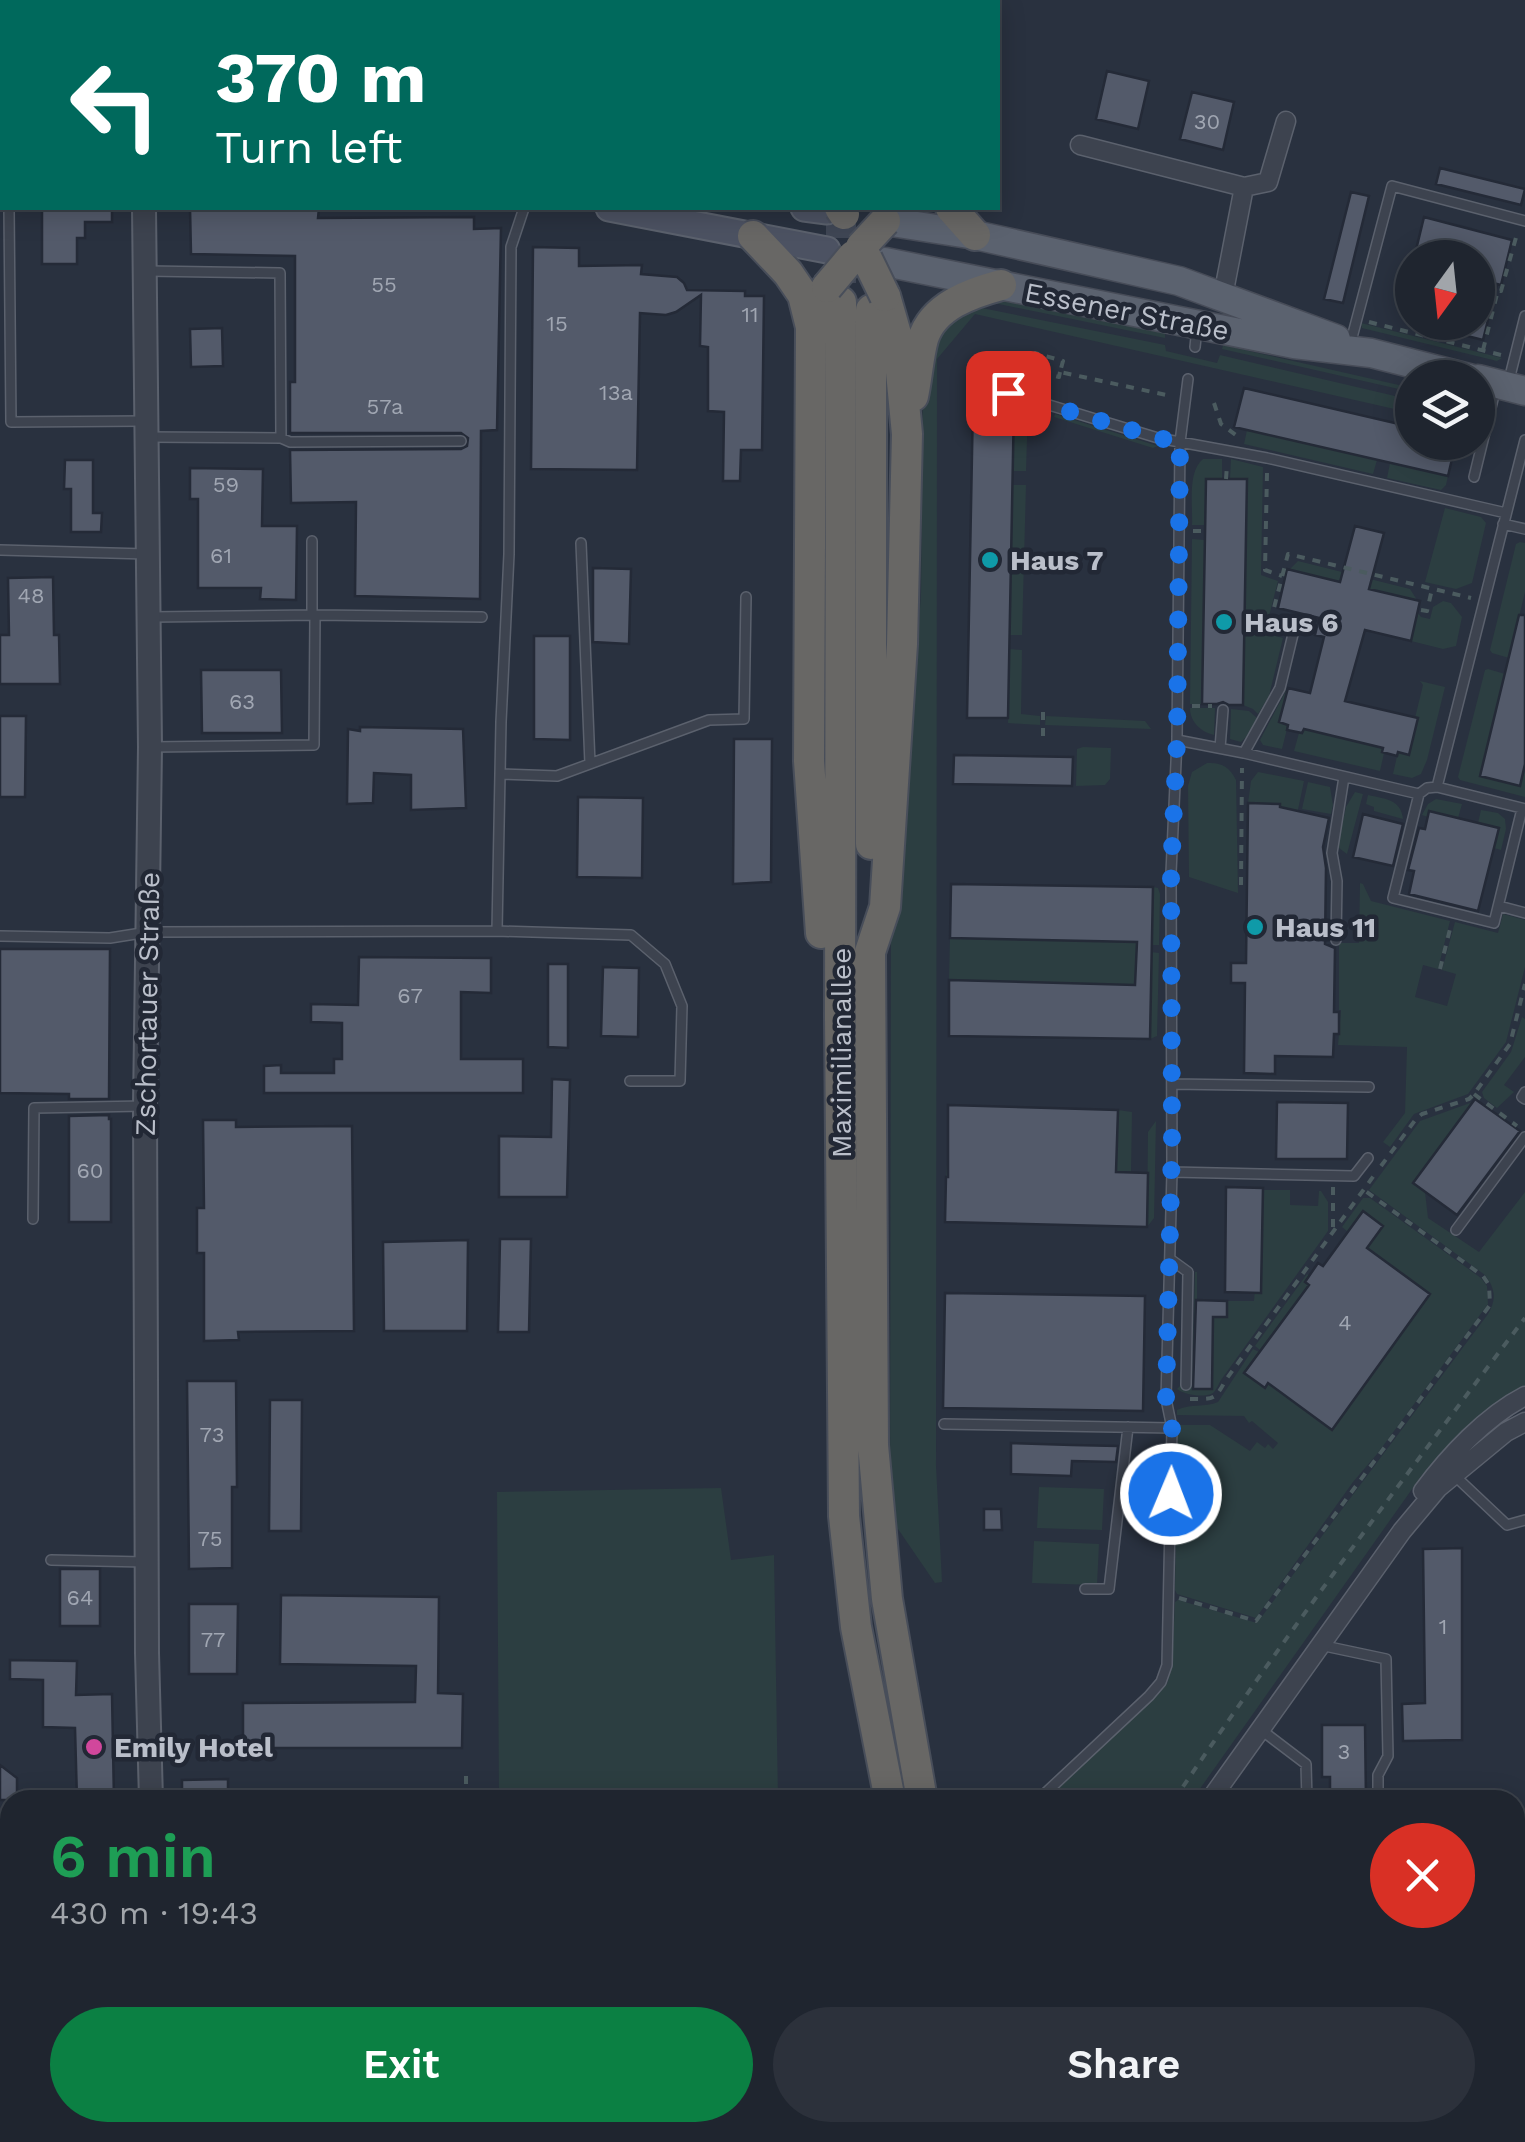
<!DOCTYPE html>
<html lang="en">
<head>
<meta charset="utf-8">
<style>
  :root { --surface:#1f252f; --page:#2c313b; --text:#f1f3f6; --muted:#a1a5aa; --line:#3c424b; --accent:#0b8043 }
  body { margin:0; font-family:"Work Sans",sans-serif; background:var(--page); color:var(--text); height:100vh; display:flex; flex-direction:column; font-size:38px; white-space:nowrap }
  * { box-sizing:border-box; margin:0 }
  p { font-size:32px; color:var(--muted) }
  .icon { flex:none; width:55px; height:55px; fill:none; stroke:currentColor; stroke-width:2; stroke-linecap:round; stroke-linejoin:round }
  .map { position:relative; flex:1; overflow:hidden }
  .panel { position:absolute; left:0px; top:1790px; width:1525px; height:352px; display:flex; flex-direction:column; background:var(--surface); border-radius:30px 30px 0 0; box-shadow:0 5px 25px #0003,0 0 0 2px var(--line) }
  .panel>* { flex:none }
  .hud { position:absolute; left:0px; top:0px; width:1000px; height:210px; box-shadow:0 5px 25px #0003,0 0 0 2px var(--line); background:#00695c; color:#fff; overflow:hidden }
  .needle { width:65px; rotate:195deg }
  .fabs { position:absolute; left:1395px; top:240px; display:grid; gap:20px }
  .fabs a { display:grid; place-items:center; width:100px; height:100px; border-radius:50%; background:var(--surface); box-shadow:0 5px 25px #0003,0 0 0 2px var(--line); font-size:50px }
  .pin { position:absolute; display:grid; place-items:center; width:85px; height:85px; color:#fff; margin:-42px; border-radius:20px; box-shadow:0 5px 15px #0006 }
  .me { position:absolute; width:110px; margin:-55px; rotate:1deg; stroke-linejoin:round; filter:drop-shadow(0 0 8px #0008) }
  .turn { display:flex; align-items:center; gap:35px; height:210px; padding:0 50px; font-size:45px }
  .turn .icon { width:130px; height:130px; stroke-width:2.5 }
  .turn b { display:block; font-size:70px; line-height:85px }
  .round { display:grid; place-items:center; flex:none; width:105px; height:105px; border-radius:52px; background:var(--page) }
  .overview { display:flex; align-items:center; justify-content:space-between; height:170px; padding:0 50px }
  h1 { font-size:60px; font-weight:600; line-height:75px; color:#1e9e55 }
  .button { display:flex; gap:20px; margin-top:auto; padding:20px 50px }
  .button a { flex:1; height:115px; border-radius:60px; background:var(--accent); color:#fff; font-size:40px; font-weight:600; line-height:115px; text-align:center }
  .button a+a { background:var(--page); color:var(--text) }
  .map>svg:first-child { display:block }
  .green { fill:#2c3e41 }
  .building { fill:#535a6a; stroke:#242a37; stroke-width:2.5 }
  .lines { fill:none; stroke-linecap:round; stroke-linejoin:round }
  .trunk-tunnel { stroke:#3f4654; stroke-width:30; stroke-dasharray:30 15; stroke-linecap:butt }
  .service-casing { stroke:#5b616d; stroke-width:12 }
  .minor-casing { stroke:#5b616d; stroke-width:21 }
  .tertiary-casing { stroke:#5b616d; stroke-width:26 }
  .secondary-casing { stroke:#5b616d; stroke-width:29 }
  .primary-casing { stroke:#474c58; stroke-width:31 }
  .trunk-casing { stroke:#484e5a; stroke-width:34 }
  .path { stroke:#4b5b5f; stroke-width:4; stroke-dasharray:8 8; stroke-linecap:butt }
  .service { stroke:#3d434f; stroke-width:9 }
  .minor { stroke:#3d434f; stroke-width:18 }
  .tertiary { stroke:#3d434f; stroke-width:22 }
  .secondary { stroke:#4c5262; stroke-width:25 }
  .primary { stroke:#5b626f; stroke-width:28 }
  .trunk { stroke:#686765; stroke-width:30 }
  .trunk-bridge-casing { stroke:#484e5a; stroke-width:34; stroke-linecap:butt }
  .trunk-bridge { stroke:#686765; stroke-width:30 }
  .route { stroke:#1a73e8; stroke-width:18; stroke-dasharray:0 32.4 }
  .culture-dot { fill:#0f9aa8; stroke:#222835; stroke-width:4 }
  .hotel-dot { fill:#d1479c; stroke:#222835; stroke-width:4 }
  .labels { text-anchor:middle; stroke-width:9; stroke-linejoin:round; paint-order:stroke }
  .number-label { font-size:22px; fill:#a0a6b2 }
  .street-label { font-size:28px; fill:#babfca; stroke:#222835 }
  .poi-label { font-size:28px; font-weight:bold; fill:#babfca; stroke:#222835; text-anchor:start }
</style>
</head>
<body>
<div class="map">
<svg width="1525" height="2142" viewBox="0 0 1525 2142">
  <rect width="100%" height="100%" fill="#29313f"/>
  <path class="green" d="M1003,299L1165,332V338L984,301Z
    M967,305L1165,345L1166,351L1217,363L1220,355L1412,400V413L975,314L937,359L936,1466L942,1582L935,1583L898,1529L893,1546L890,1506L891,926L902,782L917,649L921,594L923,363L925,349Z
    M1361,323L1502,358L1497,361L1362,328Z
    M1223,345L1412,388V392L1222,349Z
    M1014,403L1050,413L1049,416L1028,410L1026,471H1012Z
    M1055,414L1158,446L1153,448L1054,417Z
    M1247,430L1377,460L1373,474L1244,444Z
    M1203,459H1222V479L1206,480L1205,525H1192C1193,505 1187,472 1203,459Z
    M1231,459L1263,467L1261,575L1278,581L1268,620L1270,634L1283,638L1269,696L1258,714L1253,709L1243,705L1247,480L1230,479Z
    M1390,463L1448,476L1446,485L1441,490L1387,478Z
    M1012,485H1026L1022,635H1009Z
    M1445,508L1481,517L1486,523L1472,583L1456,589L1425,582Z
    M1192,539L1205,540L1202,704H1190Z
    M1520,542L1525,543V592L1509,658L1492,653L1490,650L1516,544Z
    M1298,561L1410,589L1417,600L1289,570Z
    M1443,601L1451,603L1462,617L1456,646L1443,649L1411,641L1418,613L1421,617L1430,619L1433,607Z
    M1009,649L1022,650L1021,714L1040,716V725L1008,723Z
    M1488,669L1505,674L1480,776L1519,786L1525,771V797L1460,780L1458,777L1485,670Z
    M1420,681L1445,687L1427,760L1421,774L1412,778L1393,774L1398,752L1415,718L1423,685Z
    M1288,687L1279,722L1288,725L1282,749L1263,745L1260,740Z
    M1190,708H1215L1214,735C1201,732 1190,722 1190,708Z
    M1231,709L1249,711L1257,718L1246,737L1241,742L1230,739Z
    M1046,716L1145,721L1151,729L1045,725Z
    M1304,729L1383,748L1382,752L1384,753L1380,771L1294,751L1299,733H1302Z
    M1083,747L1111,748L1110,779L1105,785L1076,786L1077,749Z
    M1207,763C1221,762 1230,767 1236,780L1238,893L1189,877L1188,786L1192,772Z
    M1258,772L1304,781L1294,829L1279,834V804L1248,803L1251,781Z
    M1308,782L1330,787L1333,805L1331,814L1302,809Z
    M1355,792L1363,794L1347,854L1339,848L1338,844L1346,807Z
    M1368,795C1385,799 1401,799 1403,819L1374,811V807L1366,804Z
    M1436,799L1462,804L1458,818L1430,811L1428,817L1422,815L1428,804Z
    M1481,810L1498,813L1505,819L1506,829L1501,850L1494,848L1498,828L1478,823Z
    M1360,883L1363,884L1371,901L1450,921L1438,969L1423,965L1415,997L1447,1006L1456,974L1442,970L1455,922L1498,933L1503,914L1525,920V967L1506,1042L1468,1094L1414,1114L1390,1147L1383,1142L1405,1113L1407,1047L1338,1045L1341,1010H1339V943H1359Z
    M1153,887L1158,888L1160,894L1159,945H1151V952L1159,953L1157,1036L1150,1039V985L949,980L950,938L1151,942Z
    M1522,1017L1525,1019V1057L1504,1085L1514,1092L1497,1108L1484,1098L1482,1092L1511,1052Z
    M1475,1099L1413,1183L1425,1192L1428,1218L1479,1252L1525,1192V1390L1494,1406L1422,1475L1192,1800H1046L1167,1684L1172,1665L1175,1602L1178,1600L1257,1623L1488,1314C1497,1299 1495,1288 1485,1275L1369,1190L1420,1121L1470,1103Z
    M1118,1110L1132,1112L1131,1172L946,1177L948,1151L1116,1155Z
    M1156,1121L1154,1218L1147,1227L1148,1132Z
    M1263,1190H1290V1205L1318,1206L1319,1191H1321L1328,1202V1231L1221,1380C1219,1383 1216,1391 1213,1393C1204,1398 1185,1395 1177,1389L1181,1385H1192L1195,1272H1197V1316H1227V1301H1254Z
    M1363,1198H1370L1481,1278L1487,1286L1488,1304L1377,1454L1353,1482L1256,1618L1177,1594L1175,1590L1177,1455L1197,1462L1203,1468L1206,1457L1177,1447V1425H1210L1250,1451L1257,1442L1265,1448L1268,1444L1273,1449L1278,1443L1252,1421L1249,1423L1244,1416L1177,1415V1410C1190,1403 1205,1408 1218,1402L1253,1349L1259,1352L1244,1373L1265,1387L1268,1383L1332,1429L1430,1295L1367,1248L1382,1225L1363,1211L1348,1232L1342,1227Z
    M1307,1274L1309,1276L1305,1282L1309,1285L1260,1350L1255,1346Z
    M1039,1487L1104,1489L1102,1530L1037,1528Z
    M721,1488L731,1560L774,1555L778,1800H499L497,1492Z
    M1034,1541L1099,1544L1097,1585L1032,1583Z"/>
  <path class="building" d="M1107,71L1149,81L1138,129L1096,119Z
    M1192,92L1234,102L1223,150L1180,139Z
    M1440,168L1525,189L1521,205L1436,184Z
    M1351,192L1369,196L1343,303L1324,299Z
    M42,208H112V222H85V238H77V264H42Z
    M190,208H319L318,218L474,217V229L501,228L497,430L481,431L480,599L355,596L356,502L291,503L290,450L461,449L467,446L468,438L461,433H290V382H295V256L191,254Z
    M1424,217L1512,240L1501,285L1497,284L1483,340L1435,328L1436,322H1478V275L1482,258H1414Z
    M533,247L579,248V266L642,265L641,274L677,277L684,283L687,290L745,291V296H764L762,450H741L740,481H723L724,412L708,411V347L700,346L701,295L676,312L666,315L640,313L637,470L531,469Z
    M222,328L223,366L191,367L190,329Z
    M1244,388L1412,427V442H1456L1448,476L1234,427Z
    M973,401L1014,403L1008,718H967Z
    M65,460H93V513H102L101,532H71V489H64Z
    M190,468L263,469L262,526H297L296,600L260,599L261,588H198V499H190Z
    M1206,479H1247L1243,705H1229L1223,702L1217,704H1202Z
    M1355,526L1384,533L1369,589L1420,601L1411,641L1365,630L1345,701L1418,718L1409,755L1398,752L1397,756L1382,752L1383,748L1304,729L1302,733L1287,730L1288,725L1279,722L1288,688L1310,693L1324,637L1315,635L1319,618L1278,608L1287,569L1340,582Z
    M593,568L631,569L629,644L593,642Z
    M53,577L54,635H59L60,684H0V635H9L8,578Z
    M1519,615H1525V764L1520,786L1480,776Z
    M534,636H570V740L534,739Z
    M201,670H281L282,733H202Z
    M0,716H26L25,797H0Z
    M360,727L463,729L466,808L411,810V775L374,773L373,803L347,804L348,729L360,731Z
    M734,739H772L771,882L733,884Z
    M954,755L1073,757L1072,786L953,784Z
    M578,797L643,798L642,878L577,877Z
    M1248,803L1280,804V807L1329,818L1323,847L1326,868L1325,944L1335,948L1334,1012H1339V1034H1334L1333,1057L1275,1056V1074L1244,1073L1245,983H1231V963H1246Z
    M1429,811L1499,828L1478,911L1409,894L1414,871L1408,870L1419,828L1425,829Z
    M1363,814L1403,824L1393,866L1353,857Z
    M951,884L1153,887L1150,1039L949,1036V980L1135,985L1137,942L950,938Z
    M0,949H110L109,1099H69V1094L0,1093Z
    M359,957L491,958V993L461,992V1059H523V1093H264V1066L281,1065V1073H334V1059H342V1023L311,1022V1004L358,1005Z
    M548,964H568V1048L548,1047Z
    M603,967L639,968L638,1037L601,1036Z
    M552,1079L570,1080L567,1197H499V1136L551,1137Z
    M1475,1099L1520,1131L1457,1215L1413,1183Z
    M1277,1102L1348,1103L1347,1159H1276Z
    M948,1105L1118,1110L1116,1172L1148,1173L1147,1227L945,1222L946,1177H948Z
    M109,1115V1119H111V1222H69V1116Z
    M203,1120H236V1127L352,1126L354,1331L238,1332L239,1340L204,1341V1253H197V1208H204Z
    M1226,1187L1263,1188L1261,1293L1225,1292Z
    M1363,1211L1383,1226L1367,1248L1430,1294L1332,1430L1268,1383L1265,1388L1244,1373L1309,1285L1305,1282L1318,1263L1323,1266Z
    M500,1239H531L529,1332H498Z
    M468,1240L467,1331H384L383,1242Z
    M945,1293L1145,1296L1143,1411L943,1408Z
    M1196,1300L1227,1301V1317H1213L1212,1389H1193Z
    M187,1381H236L237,1487H232V1568L189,1569Z
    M270,1400H302L301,1531H269Z
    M1011,1443L1072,1445L1118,1446L1116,1462L1072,1461L1071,1476L1011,1474Z
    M984,1509H1001L1002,1530H984Z
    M1462,1548V1740L1403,1741L1402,1704L1425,1703L1423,1549Z
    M60,1569H100V1626H60Z
    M281,1595L439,1597L438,1693L463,1694L462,1748H243V1703L415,1702L416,1666L280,1664Z
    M189,1604H238L237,1674H189Z
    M10,1660L77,1661L76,1695L112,1694L114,1800H77L75,1728L43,1727V1680L10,1679Z
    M1322,1725H1365L1366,1800H1330V1777H1322Z
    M0,1765L17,1778V1800H0Z
    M228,1779V1800H182V1780Z"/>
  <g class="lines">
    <path class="trunk-tunnel" d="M841,208V284"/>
    <defs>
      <path id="service" d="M343,0V2
        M676,0V2
        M222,2V0
        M505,2V0
        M563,2V0
        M9,208L11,422L143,421
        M1350,345L1392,186L1525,221
        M1195,347L1197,328
        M1508,384L1525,316
        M983,385L1158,438L1267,458L1506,513
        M148,437L281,438L280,273L148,271
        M281,438L290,442L461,441
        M1474,477L1496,387
        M1503,524L1525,529
        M581,543L590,764
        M0,550L147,554
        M312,614V541
        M315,615L482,617
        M152,617L315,615L314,745L152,747
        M1177,740L1244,753L1419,794L1427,788L1437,787L1525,809
        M1220,748L1223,710
        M1244,753L1280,688L1295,626
        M501,774L557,776L709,720L744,719L746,597
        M1437,787L1525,440
        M1419,794L1393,898L1494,923L1522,809
        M1499,906L1525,913
        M497,931L501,722L509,554L511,247L524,208
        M0,936L110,938L148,932L497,931L631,935L665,964L682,1006L680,1081H630
        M1336,940L1337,881L1332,853L1344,777
        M1173,1084L1369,1087
        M1525,1092L1522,1097L1525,1099
        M1172,1172L1354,1176L1368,1158
        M33,1219L34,1108L145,1106
        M1456,1230L1525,1137
        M1170,1259L1188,1272L1186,1385
        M944,1424L1172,1428
        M1454,1475L1507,1525L1525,1520
        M51,1560L145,1562
        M1085,1589H1109L1128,1427
        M1320,1645L1386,1659L1388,1756L1378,1775V1800
        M1260,1729L1306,1764L1307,1800
        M1040,1798L1149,1696L1161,1682L1167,1665L1172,1428L1166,1399L1172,1172L1171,873L1177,740L1180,442L1188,379
        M1515,1963L1525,1962
        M533,2132L539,2142
        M0,2140L150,2138"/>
      <path id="minor" d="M147,2V0
        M1080,145L1244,187L1223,296
        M1244,187L1268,182L1286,121
        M1423,1491C1449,1456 1486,1416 1525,1396
        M1210,1800L1402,1531L1438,1488L1506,1432L1525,1422
        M804,2132V2142"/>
      <path id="tertiary" d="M144,208L150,747L145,1106L147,1653L151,1800
        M153,2142V2132"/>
      <path id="secondary" d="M0,90L2,91
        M609,208L827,250
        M804,208L827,211"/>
      <path id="primary" d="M885,221L975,235L1179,281L1336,339
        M885,262L1294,344L1371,353L1469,378
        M1478,379L1525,391"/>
      <path id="trunk" d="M922,0V2
        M795,2V0
        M841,2V0
        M871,2V0
        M951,208L975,235
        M753,236L788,273L803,295L811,327
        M885,296L898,341L907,434L902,644L885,907L870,952L873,1445L887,1599L922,1800
        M841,302L840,1018L844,1516L856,1627L890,1800
        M913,396C917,378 918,357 923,339C933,306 971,293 1001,285
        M871,844V310
        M821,933L809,761L811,327L818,302L827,287
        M929,2142V2132
        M962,2142V2132"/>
    </defs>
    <use href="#service" class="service-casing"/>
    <use href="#minor" class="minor-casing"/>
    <use href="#tertiary" class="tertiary-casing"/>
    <use href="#secondary" class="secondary-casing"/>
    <use href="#primary" class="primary-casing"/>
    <use href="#trunk" class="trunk-casing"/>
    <path class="path" d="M982,2L983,0
      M1369,322L1501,355
      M1483,350L1498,290L1501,291L1517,234
      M1060,372L1059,377L1030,369L1035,353L1063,361L1060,372L1171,396
      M1214,403L1221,424L1241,439
      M1267,473L1265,570L1282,576
      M1226,479L1227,465
      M1193,531H1205
      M1421,610L1427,611L1432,589
      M1278,634L1269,627L1288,554L1471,598
      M1192,706H1212
      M1043,736V707
      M1241,885L1242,768
      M1440,969L1451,925
      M1474,1094L1517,1126
      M1381,1166L1416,1119L1422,1114L1469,1099L1474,1094L1510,1044L1525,984
      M1333,1187V1232
      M1190,1399C1212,1399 1215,1401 1225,1381L1375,1174
      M1179,1598L1256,1621L1490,1305L1489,1285L1483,1276L1364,1190
      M466,1800V1774
      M1174,1800C1285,1635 1405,1476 1525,1318
      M1515,1933H1525
      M0,2074H10
      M1065,2142L1069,2132"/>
    <use href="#service" class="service"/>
    <use href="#minor" class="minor"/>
    <use href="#tertiary" class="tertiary"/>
    <use href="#secondary" class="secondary"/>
    <use href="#primary" class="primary"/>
    <use href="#trunk" class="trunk"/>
    <defs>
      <path id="trunk-bridge" d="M840,208L844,214
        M861,247L885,221
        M867,259L885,296
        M827,287L853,256"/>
    </defs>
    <use href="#trunk-bridge" class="trunk-bridge-casing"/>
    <use href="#trunk-bridge" class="trunk-bridge"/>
  </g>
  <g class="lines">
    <path class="route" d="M1008,393L1158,438L1180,442L1177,740L1171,873L1172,1143L1166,1399L1172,1428L1171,1494"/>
  </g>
  <g class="culture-dot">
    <circle cx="990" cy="560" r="10"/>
    <circle cx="1224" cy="622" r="10"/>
    <circle cx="1255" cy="927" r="10"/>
  </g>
  <circle class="hotel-dot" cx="94" cy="1747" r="10"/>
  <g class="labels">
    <g class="number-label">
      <text x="1207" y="129">30</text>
      <text x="384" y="292">55</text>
      <text x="750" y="322">11</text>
      <text x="557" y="331">15</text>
      <text x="616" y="400">13a</text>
      <text x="385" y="414">57a</text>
      <text x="226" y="492">59</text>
      <text x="221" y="563">61</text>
      <text x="31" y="603">48</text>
      <text x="242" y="709">63</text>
      <text x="410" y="1003">67</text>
      <text x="90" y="1178">60</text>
      <text x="1345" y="1330">4</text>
      <text x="212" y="1442">73</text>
      <text x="210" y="1546">75</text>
      <text x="80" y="1605">64</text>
      <text x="1443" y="1634">1</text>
      <text x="213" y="1647">77</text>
      <text x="1344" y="1759">3</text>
    </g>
    <g class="street-label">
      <text transform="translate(1127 311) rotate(11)" y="10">Essener Straße</text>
      <text transform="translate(147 1004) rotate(-89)" y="10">Zschortauer Straße</text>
      <text transform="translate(841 1053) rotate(-90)" y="10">Maximilianallee</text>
    </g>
    <g class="poi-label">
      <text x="1010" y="570">Haus 7</text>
      <text x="1244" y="632">Haus 6</text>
      <text x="1275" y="937">Haus 11</text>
      <text x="114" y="1757">Emily Hotel</text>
    </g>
  </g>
</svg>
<div class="fabs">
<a><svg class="needle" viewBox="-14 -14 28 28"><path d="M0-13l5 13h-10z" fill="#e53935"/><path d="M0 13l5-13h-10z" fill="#a1a5aa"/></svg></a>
<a><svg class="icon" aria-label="layers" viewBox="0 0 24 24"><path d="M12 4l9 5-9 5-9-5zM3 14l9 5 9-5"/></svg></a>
</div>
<div class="pin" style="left:1008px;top:393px;background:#d93025"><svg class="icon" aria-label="arrive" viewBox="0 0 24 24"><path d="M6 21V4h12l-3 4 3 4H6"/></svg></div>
<svg class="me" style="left:1171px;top:1494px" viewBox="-20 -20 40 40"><circle r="17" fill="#1a73e8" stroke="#fff" stroke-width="3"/><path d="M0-11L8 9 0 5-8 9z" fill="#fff"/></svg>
<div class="hud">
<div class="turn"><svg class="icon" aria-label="left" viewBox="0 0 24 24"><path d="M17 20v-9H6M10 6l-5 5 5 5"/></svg><div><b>370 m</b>Turn left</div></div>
</div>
<section class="panel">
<div class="overview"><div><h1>6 min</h1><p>430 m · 19:43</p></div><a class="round" style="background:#d93025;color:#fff"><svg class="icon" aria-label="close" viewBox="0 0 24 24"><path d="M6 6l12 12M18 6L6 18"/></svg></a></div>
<div class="button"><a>Exit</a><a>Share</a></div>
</section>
</div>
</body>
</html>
